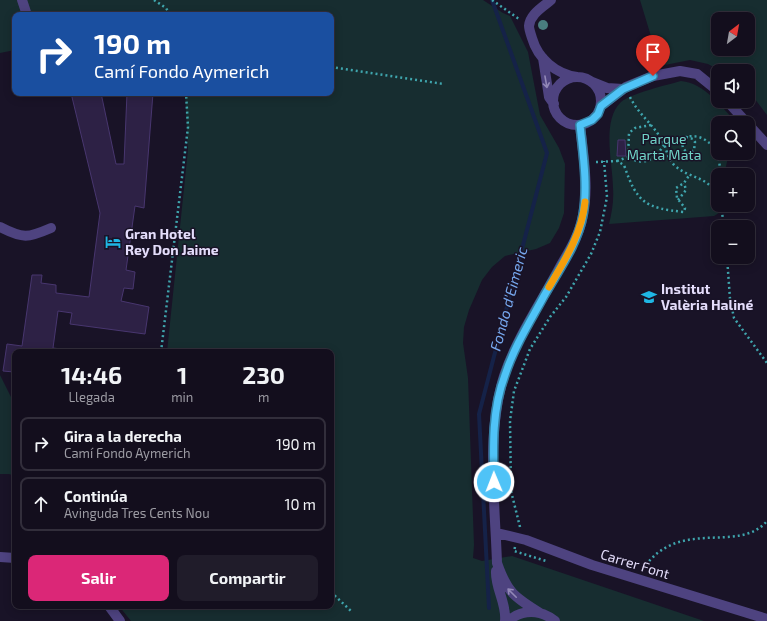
<!DOCTYPE html>
<html lang="es">
<head>
<meta charset="utf-8">
<style>
  :root { --surface:#130e1d; --page:#201c2a; --text:#f1f3f6; --muted:#9d9ca4; --line:#322e3b; --accent:#db2777 }
  body { margin:0; font-family:"Exo 2",sans-serif; background:var(--page); color:var(--text); height:100vh; display:flex; flex-direction:column; font-size:15px; white-space:nowrap }
  * { box-sizing:border-box; margin:0 }
  p { font-size:13px; color:var(--muted) }
  .icon { flex:none; width:22px; height:22px; fill:none; stroke:currentColor; stroke-width:2; stroke-linecap:round; stroke-linejoin:round }
  .map { position:relative; flex:1; overflow:hidden }
  .details { position:absolute; left:12px; top:349px; width:322px; height:260px; display:flex; flex-direction:column; background:var(--surface); border-radius:8px; box-shadow:0 2px 10px #0003,0 0 0 1px var(--line) }
  .details>* { flex:none }
  .banner { position:absolute; left:12px; top:12px; width:322px; height:84px; border-radius:8px; box-shadow:0 2px 10px #0003,0 0 0 1px var(--line); background:#1a4fa0; color:#fff; overflow:hidden }
  .needle { width:26px; rotate:31deg }
  .controls { position:absolute; left:711px; top:12px; display:grid; gap:8px }
  .controls a { display:grid; place-items:center; width:44px; height:44px; border-radius:8px; background:var(--surface); box-shadow:0 2px 10px #0003,0 0 0 1px var(--line); font-size:20px }
  .pin { position:absolute; display:grid; place-items:center; width:34px; height:34px; color:#fff; margin:-41px -17px; border-radius:50% 50% 50% 0; rotate:-45deg; box-shadow:0 0 4px #0007 }
  .pin .icon { rotate:45deg }
  .me { position:absolute; width:44px; margin:-22px; rotate:359deg; stroke-linejoin:round; filter:drop-shadow(0 0 3px #0008) }
  .turn { display:flex; align-items:center; gap:14px; height:84px; padding:0 16px; font-size:18px }
  .turn .icon { width:52px; height:52px; stroke-width:2.5 }
  .turn b { display:block; font-size:28px; line-height:34px }
  .eta { display:flex; justify-content:space-evenly; align-items:center; height:68px; text-align:center }
  .eta b { font-size:24px; font-weight:700; line-height:28px }
  .action { display:flex; gap:8px; margin-top:auto; padding:8px 16px }
  .action a { flex:1; height:46px; border-radius:8px; background:var(--accent); color:#fff; font-size:16px; font-weight:700; line-height:46px; text-align:center }
  .action a+a { background:var(--page); color:var(--text) }
  ul { padding:0; list-style:none }
  li { display:flex; align-items:center; gap:12px; height:54px; margin:0 8px 6px; padding:0 8px; border:2px solid var(--line); border-radius:8px }
  li div { flex:1 }
  li b { display:block; font-size:15px }
  li em { font-style:normal }
  .map>svg:first-child { display:block }
  .green { fill:#172d30; fill-rule:evenodd }
  .lines { fill:none; stroke-linecap:round; stroke-linejoin:round }
  .stream { stroke:#152248; stroke-width:4 }
  .building { fill:#2d2145; stroke:#48366f }
  .path { stroke:#3fa5ad; stroke-width:2.5; stroke-dasharray:2 3; stroke-linecap:butt }
  .minor { stroke:#4e4380; stroke-width:10 }
  .tree { fill:#497d7f }
  .oneway { stroke:#9288b7 }
  .route-casing { stroke:#337fa1; stroke-width:10 }
  .route { stroke:#4fc3f7; stroke-width:7 }
  .slow { stroke:#f59e0b; stroke-width:7 }
  .labels { text-anchor:middle; stroke-width:3; stroke-linejoin:round; paint-order:stroke }
  .park-label { font-size:14px; fill:#70d3c7; stroke:#191327 }
  .poi-label { font-size:14px; font-weight:bold; fill:#e4ddfb; stroke:#191327; text-anchor:start }
  .street-label { font-size:14px; fill:#e4ddfb; stroke:#191327 }
  .water-label { font-size:15px; font-style:italic; fill:#77a8ef; stroke:#191327 }
</style>
</head>
<body>
<div class="map">
<svg width="767" height="621" viewBox="0 0 767 621">
  <rect width="100%" height="100%" fill="#191327"/>
  <path class="green" d="M0,0H483L503,13L510,16L528,52L540,115L559,148L565,164L564,213L559,228L550,243L536,249L505,256L492,267L482,280L469,310L464,327L463,343L468,378L474,545L473,558L482,561L512,556L704,621H131L119,606H331V352H167L188,150L185,93H331V15H15V50L0,53Z
    M640,0H767V115L748,90V71H721L708,64L690,60L660,66ZM718,19H748V49H718Z
    M681,81C705,83 721,107 737,123H718V153H729L724,175H718V205H724L725,209L714,216L609,224C612,212 614,200 613,188C613,164 601,121 621,102C632,93 667,85 681,81Z
    M0,375L12,399L15,403V476L9,474H0Z"/>
  <g class="lines">
    <path class="stream" d="M489,608L479,414L547,153L492,0"/>
  </g>
  <path class="building" d="M71,93H101L116,164H124L127,93H153L144,208L135,206L126,270L135,272L133,289L124,288L121,301L149,307L145,334L70,324L72,313L58,311L53,348L85,352H15V380L13,379L14,372L3,371L7,344L22,346L32,275H42L41,283L56,285V293L89,297L100,213Z
    M618,140H625L626,156H617Z"/>
  <g class="lines">
    <path class="path" d="M154,0L166,8L170,15
      M492,0L519,19
      M331,67L444,84
      M630,97C638,114 654,125 663,142C667,150 667,158 675,166C690,179 710,176 718,198
      M651,125L635,128L629,133L628,157C645,167 655,159 664,145
      M686,137L693,139L695,142L694,150L688,154L683,148L682,142L686,137C706,132 723,152 719,172C718,177 714,182 712,186
      M617,161L628,157
      M596,162L617,161L624,165C637,203 645,208 684,212L685,208L677,198L676,188L684,183L690,174
      M678,200L686,190L684,183
      M721,205L724,227
      M727,257L730,299L734,318L767,363
      M161,352L188,127L186,93
      M520,527L511,491L510,421L514,391L530,349L550,317L566,297L591,254L600,232L607,197L604,161
      M515,547L514,551L546,561
      M643,569C679,516 738,555 767,521
      M331,592L351,611"/>
    <path class="minor" d="M22,0L27,15
      M551,0C543,7 530,14 529,26C529,29 531,35 532,38C538,59 556,74 577,77
      M543,58L549,97L554,104
      M553 101a24 24 0 1 1 48 0a24 24 0 1 1-48 0Z
      M592,82L607,88L623,89
      M727,101L747,123
      M601,106L626,87L653,76L680,71L697,74L718,91
      M748,124L767,145
      M0,227C23,239 28,238 51,228
      M497,533L526,540L592,565L767,619
      M0,557L15,558
      M496,571C495,588 507,604 505,621
      M109,606L120,621
      M540,613C514,597 507,592 497,563C495,503 486,433 504,376C517,337 542,301 561,265C570,250 580,233 583,215C589,186 583,154 580,125
      M508,621C522,609 540,609 555,621"/>
  </g>
  <circle class="tree" cx="543" cy="25" r="5"/>
  <defs><path id="oneway-shaft" d="M-6 0H5M1.5-3L5.5 0L1.5 3" fill="none" stroke-width="1.6" stroke-linecap="round" stroke-linejoin="round"/></defs>
  <g class="oneway">
    <use href="#oneway-shaft" transform="translate(546 82) rotate(80)"/>
    <use href="#oneway-shaft" transform="translate(512 593) rotate(-135)"/>
  </g>
  <g class="lines">
    <defs>
      <path id="route" d="M494,482C493,446 492,409 505,375C514,347 530,322 544,296C558,271 578,244 583,215C588,186 583,154 580,125L592,120L598,114L601,106L623,89L653,76"/>
    </defs>
    <use href="#route" class="route-casing"/>
    <use href="#route" class="route"/>
    <path class="slow" d="M549,287C565,260 582,233 585,202"/>
  </g>
  <defs>
    <symbol id="hotel-bare" viewBox="-9 -9 18 18"><path d="M-6-4.5h1.5V1H6V5H4.5V3h-9V5H-6ZM-4 0a1.8 1.8 0 1 1 3.6 0ZM.5 0V-2.5h3Q6-2.5 6 0Z" fill="#1fb7e5" stroke="#191327" stroke-width="2.5" paint-order="stroke"/></symbol>
    <symbol id="school-bare" viewBox="-9 -9 18 18"><path d="M0-5L7-2L0 1L-7-2ZM-4 1L0 2.5L4 1V4Q0 6-4 4Z" fill="#1fb7e5" stroke="#191327" stroke-width="2.5" paint-order="stroke"/></symbol>
  </defs>
  <g fill-rule="evenodd">
    <use href="#hotel-bare" x="102" y="231" width="22" height="22"/>
    <use href="#school-bare" x="638" y="286" width="22" height="22"/>
  </g>
  <g class="labels">
    <g class="park-label">
      <text x="664" y="144">Parque<tspan x="664" dy="16">Marta Mata</tspan></text>
    </g>
    <g class="poi-label">
      <text x="125" y="239">Gran Hotel<tspan x="125" dy="16">Rey Don Jaime</tspan></text>
      <text x="661" y="294">Institut<tspan x="661" dy="16">Valèria Haliné</tspan></text>
    </g>
    <g class="street-label">
      <text transform="translate(635 564) rotate(17)" y="5">Carrer Font</text>
    </g>
    <g class="water-label">
      <text transform="translate(509 299) rotate(-75)" y="5">Fondo d'Eimeric</text>
    </g>
  </g>
</svg>
<div class="controls">
<a><svg class="needle" viewBox="-14 -14 28 28"><path d="M0-13l5 13h-10z" fill="#e53935"/><path d="M0 13l5-13h-10z" fill="#9d9ca4"/></svg></a>
<a><svg class="icon" aria-label="sound" viewBox="0 0 24 24"><path d="M4 9h4l5-4v14l-5-4H4zM17 9q2 3 0 6"/></svg></a>
<a><svg class="icon" aria-label="search" viewBox="0 0 24 24"><circle cx="10" cy="10" r="6"/><path d="M15 15l6 6"/></svg></a>
<a>+</a>
<a>−</a>
</div>
<div class="pin" style="left:653px;top:76px;background:#d93025"><svg class="icon" aria-label="arrive" viewBox="0 0 24 24"><path d="M6 21V4h12l-3 4 3 4H6"/></svg></div>
<svg class="me" style="left:494px;top:482px" viewBox="-20 -20 40 40"><circle r="17" fill="#4fc3f7" stroke="#fff" stroke-width="3"/><path d="M0-11L8 9 0 5-8 9z" fill="#fff"/></svg>
<div class="banner">
<div class="turn"><svg class="icon" aria-label="right" viewBox="0 0 24 24"><path d="M7 20v-9h11M14 6l5 5-5 5"/></svg><div><b>190 m</b>Camí Fondo Aymerich</div></div>
</div>
<section class="details">
<div class="eta">
<div><b>14:46</b><p>Llegada</p></div>
<div><b>1</b><p>min</p></div>
<div><b>230</b><p>m</p></div>
</div>
<ul>
<li><svg class="icon" aria-label="right" viewBox="0 0 24 24"><path d="M7 20v-9h11M14 6l5 5-5 5"/></svg><div><b>Gira a la derecha</b><p>Camí Fondo Aymerich</p></div><em>190 m</em></li>
<li><svg class="icon" aria-label="ahead" viewBox="0 0 24 24"><path d="M12 20V5M6 11l6-6 6 6"/></svg><div><b>Continúa</b><p>Avinguda Tres Cents Nou</p></div><em>10 m</em></li>
</ul>
<div class="action"><a>Salir</a><a>Compartir</a></div>
</section>
</div>
</body>
</html>
